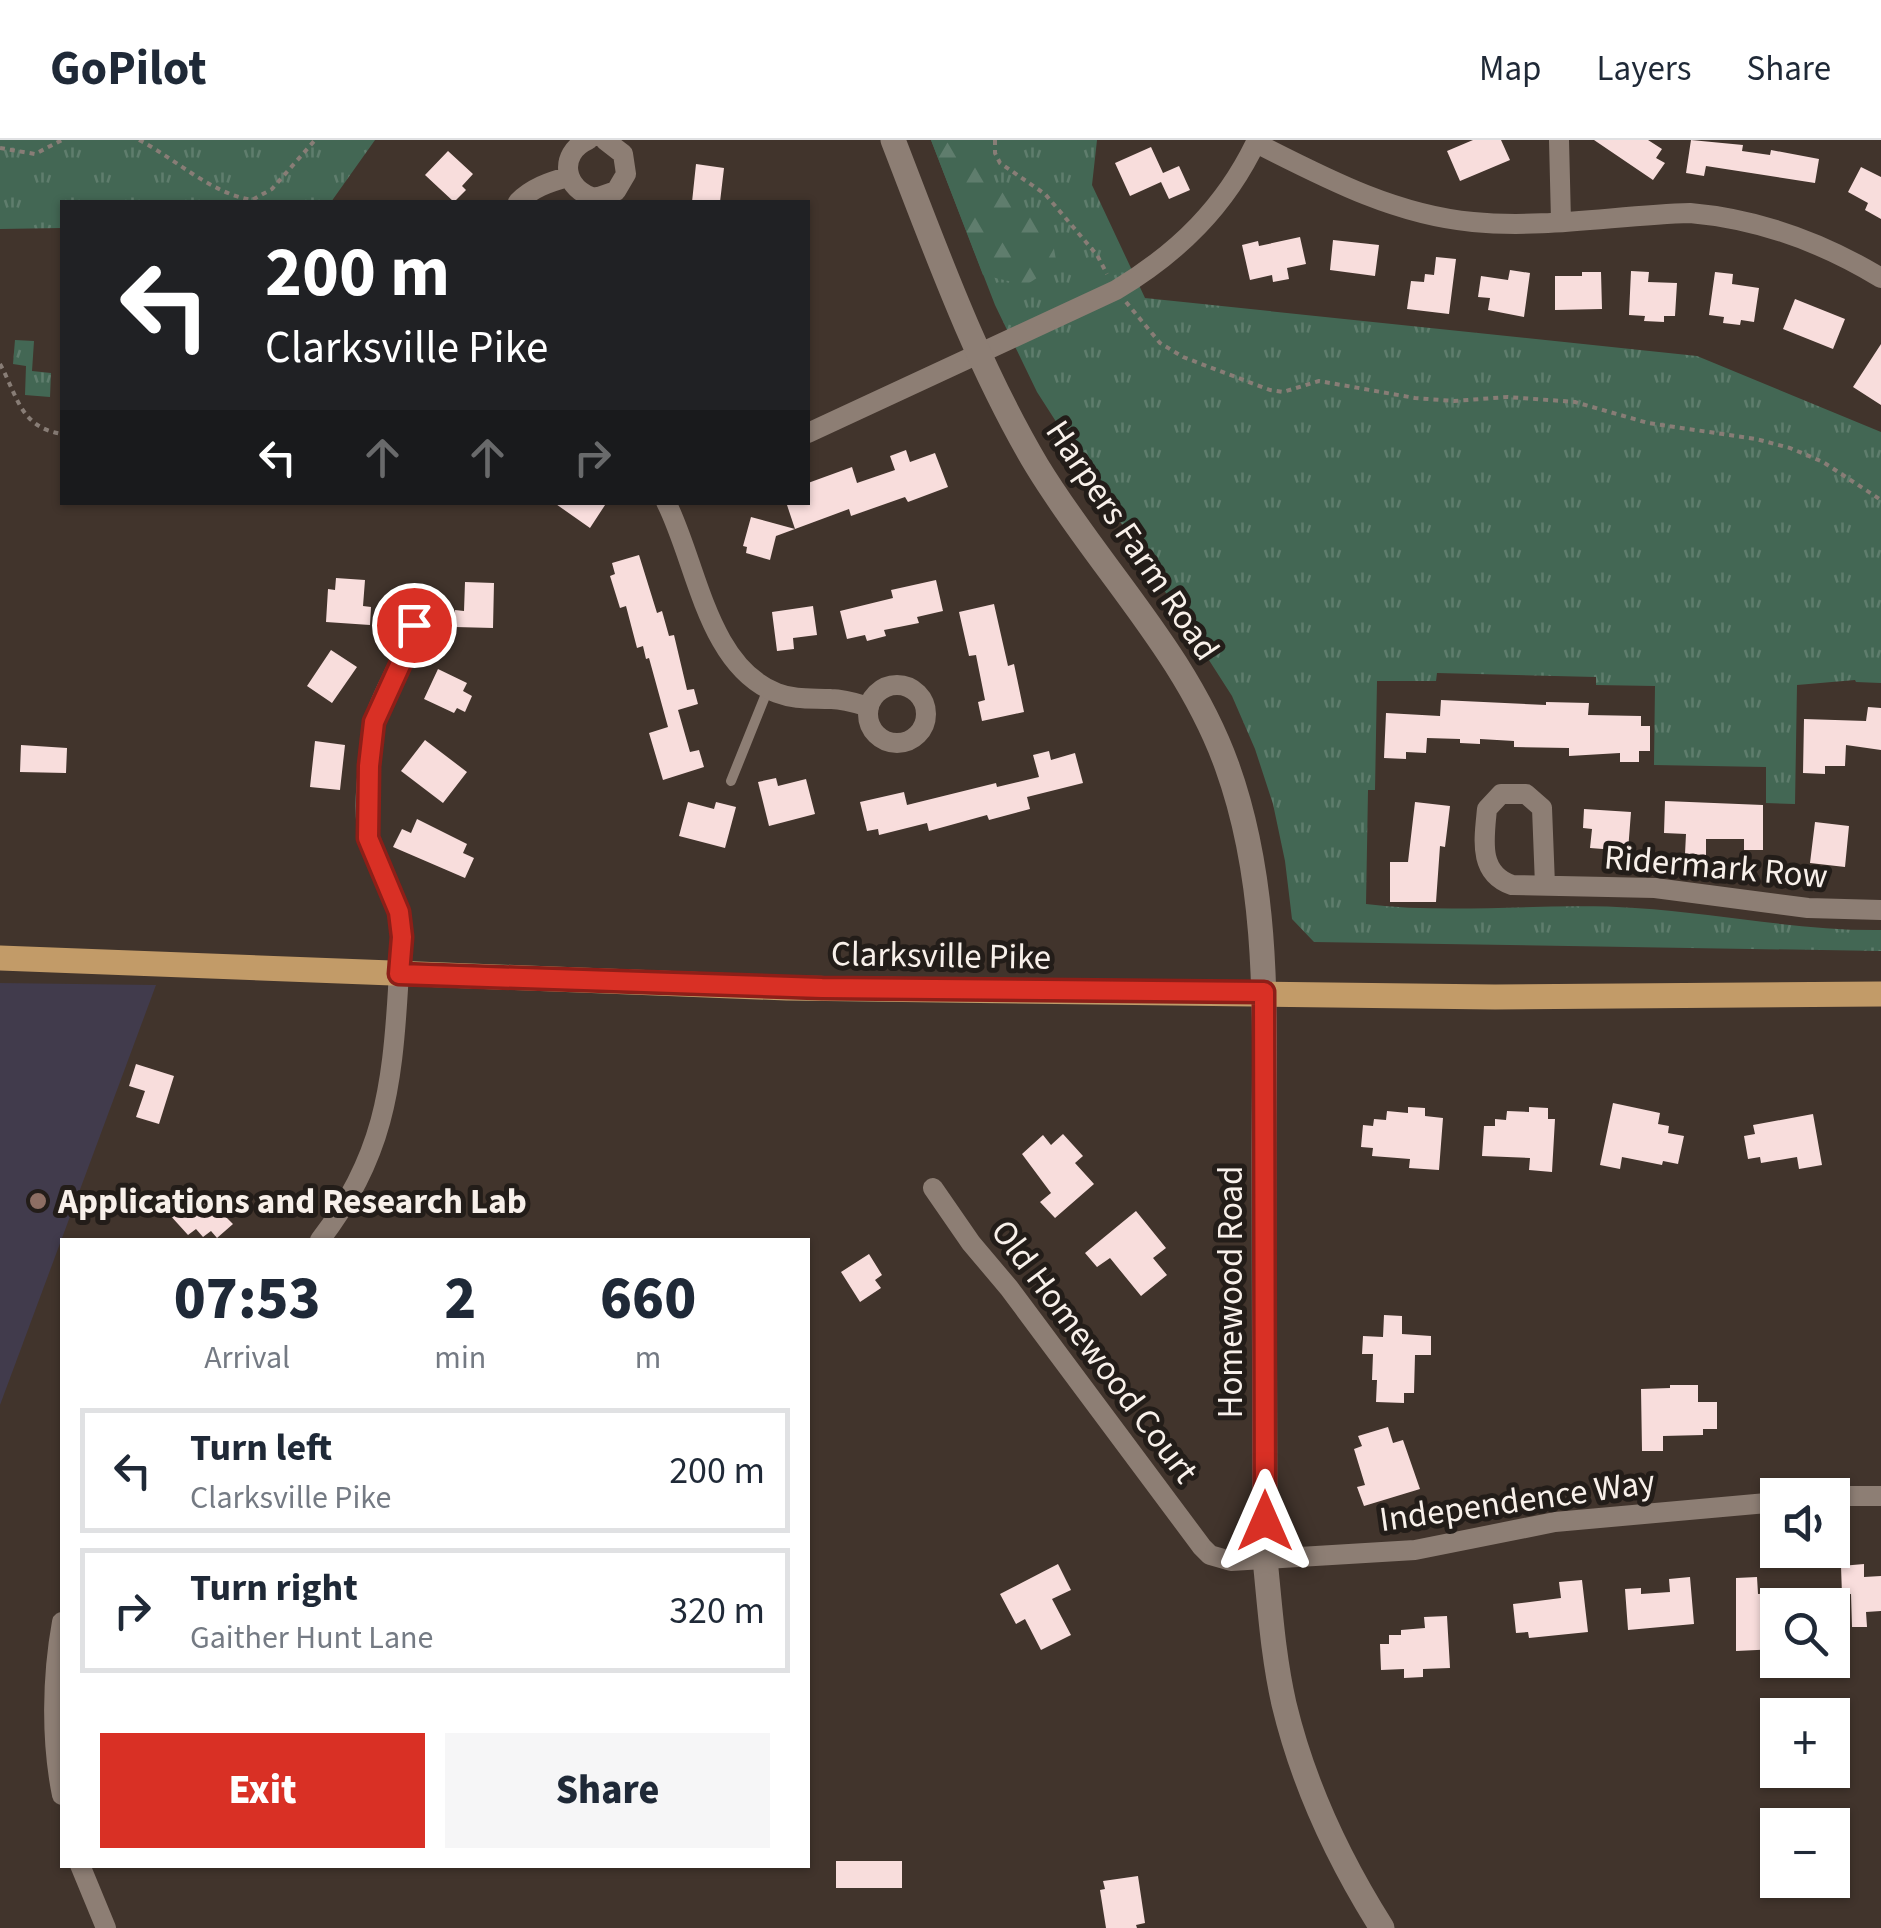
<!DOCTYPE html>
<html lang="en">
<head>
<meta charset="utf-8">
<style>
  :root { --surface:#fff; --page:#f6f6f7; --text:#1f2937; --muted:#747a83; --line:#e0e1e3; --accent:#d93025 }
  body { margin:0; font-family:"Source Sans 3",sans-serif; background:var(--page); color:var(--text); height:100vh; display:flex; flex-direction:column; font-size:38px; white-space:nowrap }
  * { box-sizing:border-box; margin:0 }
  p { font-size:32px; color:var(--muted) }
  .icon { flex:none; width:55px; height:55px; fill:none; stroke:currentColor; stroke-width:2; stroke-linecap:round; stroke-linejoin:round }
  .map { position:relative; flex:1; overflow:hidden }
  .details { position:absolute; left:60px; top:1098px; width:750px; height:630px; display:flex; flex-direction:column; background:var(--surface); border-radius:0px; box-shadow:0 2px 8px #0004 }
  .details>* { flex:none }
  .top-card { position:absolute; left:60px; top:60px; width:750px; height:305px; border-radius:0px; box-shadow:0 2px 8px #0004; background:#202124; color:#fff; overflow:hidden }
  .fabs { position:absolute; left:1760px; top:1338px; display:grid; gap:20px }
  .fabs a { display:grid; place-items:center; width:90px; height:90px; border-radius:0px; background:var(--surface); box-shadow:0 2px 8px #0004; font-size:50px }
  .pin { position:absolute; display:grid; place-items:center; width:85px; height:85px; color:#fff; margin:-42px; border:5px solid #fff; border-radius:50%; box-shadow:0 2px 10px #0007 }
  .me { position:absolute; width:110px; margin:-55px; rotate:0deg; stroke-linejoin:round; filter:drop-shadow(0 0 8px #0008) }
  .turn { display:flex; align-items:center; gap:35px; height:210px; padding:0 40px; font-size:45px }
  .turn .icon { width:130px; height:130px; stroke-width:2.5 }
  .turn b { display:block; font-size:70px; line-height:85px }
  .lanes { display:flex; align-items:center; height:95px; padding:0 40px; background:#0003; justify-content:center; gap:50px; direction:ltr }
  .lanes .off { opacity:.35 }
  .eta { display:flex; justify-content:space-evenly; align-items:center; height:170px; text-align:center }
  .eta b { font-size:60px; font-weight:800; line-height:70px }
  .cta { display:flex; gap:20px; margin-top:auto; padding:20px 40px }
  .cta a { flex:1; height:115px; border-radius:0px; background:var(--accent); color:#fff; font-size:40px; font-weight:800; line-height:115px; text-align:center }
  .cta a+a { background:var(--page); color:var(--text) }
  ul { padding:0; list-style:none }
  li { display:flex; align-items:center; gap:30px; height:125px; margin:0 20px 15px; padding:0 20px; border:5px solid var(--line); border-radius:0px }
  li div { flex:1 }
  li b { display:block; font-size:38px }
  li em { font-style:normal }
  header { display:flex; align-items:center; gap:60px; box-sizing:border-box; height:140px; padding:0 50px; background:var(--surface); border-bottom:2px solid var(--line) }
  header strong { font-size:48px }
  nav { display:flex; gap:55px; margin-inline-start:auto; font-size:35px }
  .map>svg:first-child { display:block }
  .education { fill:#413b4c }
  .grass { fill:url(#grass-tufts) }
  .forest { fill:url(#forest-firs) }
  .building { fill:#f8dddc }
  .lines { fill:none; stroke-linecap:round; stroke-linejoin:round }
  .path { stroke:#887d76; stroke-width:4; stroke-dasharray:5 5; stroke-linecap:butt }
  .lane { stroke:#8d7e74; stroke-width:10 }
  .street { stroke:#8d7e74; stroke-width:20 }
  .secondary { stroke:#8d7e74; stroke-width:25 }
  .primary { stroke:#c29b68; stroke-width:25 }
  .route-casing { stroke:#8d1f18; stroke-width:25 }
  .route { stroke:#d93025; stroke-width:18 }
  .education-dot { fill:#8d6e63; stroke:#231d19; stroke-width:4 }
  .labels { text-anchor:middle; stroke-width:10; stroke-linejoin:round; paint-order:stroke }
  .street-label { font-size:35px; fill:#f8f0ea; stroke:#231d19 }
  .poi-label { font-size:35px; font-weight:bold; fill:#f8f0ea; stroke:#231d19; text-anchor:start }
</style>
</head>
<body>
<header>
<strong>GoPilot</strong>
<nav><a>Map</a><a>Layers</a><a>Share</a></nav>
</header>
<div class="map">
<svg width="1881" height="1788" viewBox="0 0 1881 1788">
  <defs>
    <pattern id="grass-tufts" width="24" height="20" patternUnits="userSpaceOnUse" patternTransform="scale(2.5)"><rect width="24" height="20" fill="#436754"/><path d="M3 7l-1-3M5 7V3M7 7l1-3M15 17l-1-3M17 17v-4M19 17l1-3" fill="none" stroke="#5f7d6d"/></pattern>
    <pattern id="forest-firs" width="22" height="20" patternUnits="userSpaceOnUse" patternTransform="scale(2.5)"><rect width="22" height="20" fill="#436754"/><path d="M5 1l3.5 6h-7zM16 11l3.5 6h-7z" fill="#5f7d6d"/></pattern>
  </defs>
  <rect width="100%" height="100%" fill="#41342c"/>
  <path class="education" d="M0,843L156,845L0,1265Z"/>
  <path class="grass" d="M0,0H375L331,62H62V88L0,89Z
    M931,0H1097L1092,45L1145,158L1697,216L1881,292V543L1856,542L1855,540L1797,545L1795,664L1766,663V627L1654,625L1655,546L1596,545V537L1437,533L1436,541H1377L1375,650H1368L1366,764C1454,775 1546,762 1635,768C1718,773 1798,791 1881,790V811L1314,802L1292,779L1285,721L1273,664L1255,609L1232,556L1037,252L995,165Z
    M15,200L34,201L32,231L51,233L50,257L25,255L26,226L13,224Z"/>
  <path class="forest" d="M931,0H982L985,29L1013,63L1035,76L1051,93L1057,125L1026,145L983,135Z"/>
  <path class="building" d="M1473,0H1501L1510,20L1460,41L1447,11Z
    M1594,0H1648L1662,9L1656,18L1665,23L1653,40Z
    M1691,0L1743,5L1742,11L1770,15L1771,10L1819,19L1815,43L1706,26L1704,36L1686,33Z
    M1151,7L1163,33L1179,26L1190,50L1169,59L1161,42L1130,56L1115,23Z
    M448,11L473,34L462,46L466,50L454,62L425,35Z
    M696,24L724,28L720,62H692Z
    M1861,27L1881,37V79L1865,70L1868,63L1848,52Z
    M1300,97L1306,124L1287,128L1289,139L1273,142L1272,135L1250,140L1242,105L1258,101L1259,106Z
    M1333,100L1379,105L1375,136L1330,130Z
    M1436,117L1456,119L1449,174L1407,169L1411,141L1424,142L1425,134L1434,135Z
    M1510,130L1530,133L1524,177L1488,170L1490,158L1478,157L1481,136L1508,140Z
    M1631,131L1649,132L1648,142L1677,143L1675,176H1664V182L1644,181L1645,176L1629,175Z
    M1582,132H1601L1602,169L1555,170V136H1582Z
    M1715,132L1733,134L1732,144L1759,148L1754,182L1741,180L1740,185L1723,183L1724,177L1709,175Z
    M1795,159L1845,179L1833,209L1783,189Z
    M1881,204V265L1853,247Z
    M906,310L910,322L935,313L948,347L908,362L905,357L851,376L849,369L795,389L786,362H808V343L852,327L857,343L895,330L890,316Z
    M553,362H607L590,388Z
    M751,377L795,389L776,396L770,420L746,413L747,407L743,406Z
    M639,415L657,473L662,471L669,496L674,495L687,550L694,549L698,564L678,570L690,612L699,610L704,627L663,640L649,593L668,587L649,518L646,519L643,506L637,508L626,466L620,468L610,436L615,434L612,423Z
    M336,438L365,440L363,466L371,467L370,485L326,482L328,449L335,450Z
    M936,440L943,471L917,477L919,483L884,490L886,496L867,501L865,495L847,499L840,471L893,458L891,450Z
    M465,442L494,443L493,488L455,487V470L464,471Z
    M994,464L1008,526L1014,524L1024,572L982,581L978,562L985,560L976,515L969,516L959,472Z
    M813,466L817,495L793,498L794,509L777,511L772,472Z
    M331,510L357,527L332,563L307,546Z
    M438,529L467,543L463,551L472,556L465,572L457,568L454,573L424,559Z
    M1441,560L1546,565V562L1589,563L1588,575L1641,576V586H1650V611H1639V622H1620V613L1569,616V608L1514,607V601L1480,599V604L1460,603V599L1427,598L1426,613L1406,612V619L1384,618L1386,573L1440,576Z
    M1868,567L1881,568V610L1846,605L1845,626H1825V634L1803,633L1804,579L1866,581Z
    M425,600L467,632L443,663L401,631Z
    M315,601L345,605L340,650L310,647Z
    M21,605L67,608L66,633L20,632Z
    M1049,611L1051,620L1075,613L1083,643L1027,657L1030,669L989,680L987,675L929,691L927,683L879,695L878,689L867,691L860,662L904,652L907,665L996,643L997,647L1039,637L1033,615Z
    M776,638L778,646L806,639L815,674L769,686L758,642Z
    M1665,661L1763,665V710H1744V699H1706V715L1685,714L1686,694L1664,693Z
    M688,662L714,669L716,662L736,667L725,708L679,696Z
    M1415,662L1450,666L1445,707L1440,706L1436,762H1390V722H1408Z
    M1584,669L1631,672L1628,711L1590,708L1592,689L1583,688Z
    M417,679L467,704L463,713L474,718L465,738L393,707L402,689L411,693Z
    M1815,682L1849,686L1845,727L1810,723Z
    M136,924L174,936L159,984L136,977L145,951L129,946Z
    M1613,963L1660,973L1658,984L1669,986L1668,993L1684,996L1678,1024L1663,1021L1662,1025L1622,1017L1620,1029L1600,1025Z
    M1408,967L1425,968V976L1443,978L1439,1030L1409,1028L1410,1019L1372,1016L1373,1008L1361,1007L1363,985L1373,986L1374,979L1386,980L1387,971L1408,973Z
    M1529,967L1548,968V979H1555L1552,1032L1529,1030L1530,1018L1482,1016L1484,986H1495V979L1506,980L1507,971L1529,972Z
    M1813,974L1822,1025L1799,1029L1797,1017L1761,1023L1760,1017L1748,1019L1744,996L1755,994L1753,985Z
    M1063,994L1083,1016L1075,1023L1094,1044L1055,1078L1040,1062L1051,1053L1022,1014L1043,995L1051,1005Z
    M177,1047L196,1068L217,1050L235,1070L226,1077L233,1084L217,1098L211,1091L203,1097L196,1089L188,1095L159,1063Z
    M1136,1071L1166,1108L1153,1118L1167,1135L1141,1156L1110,1118L1097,1127L1085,1113Z
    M869,1114L882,1135L875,1140L881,1148L860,1162L841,1132Z
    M1384,1175L1402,1176V1194L1431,1196V1215H1415L1414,1253H1404V1263L1376,1262L1377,1240H1372L1373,1214H1362L1363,1196L1383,1197Z
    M1670,1245H1698V1262H1717V1289H1703V1295L1663,1296V1311H1642L1641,1249L1670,1248Z
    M1388,1287L1393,1303L1403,1300L1420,1349L1364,1366L1357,1347L1365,1345L1354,1309L1362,1306L1358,1296Z
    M1058,1424L1071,1450L1052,1459L1071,1495L1041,1510L1025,1479L1016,1484L1000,1454Z
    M1864,1424V1437L1881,1436V1471L1866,1472L1867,1487H1852L1851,1454L1842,1455L1841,1426Z
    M1690,1437L1694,1484L1628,1490L1625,1449L1641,1448V1454L1670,1452L1669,1439Z
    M1757,1437L1758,1454L1778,1453V1509L1736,1511V1438Z
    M1582,1440L1588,1492L1529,1498L1528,1492L1516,1493L1513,1464L1561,1458L1559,1442Z
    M1447,1476L1450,1528L1423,1529V1537L1404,1538V1529L1381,1530L1380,1504H1389V1495H1401V1490L1425,1488L1424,1477Z
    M836,1721H902V1748H836Z
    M1138,1736L1145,1783L1136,1785L1137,1788H1106L1100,1750L1105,1749L1103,1741Z"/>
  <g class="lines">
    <path class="path" d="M139,0C176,19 210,53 252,60L272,49L315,0
      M995,0V13L1000,23L1045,54L1097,115L1107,134
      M0,8L35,14L62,0
      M1126,162L1160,203L1183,217L1270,250L1283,252L1319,241L1415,258L1454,261L1508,257L1575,262L1648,283L1756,299L1790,308L1823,322L1881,360
      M0,224C18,257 20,287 62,294"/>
    <path class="lane" d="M731,641L768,549"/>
    <path class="street" d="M588,0C557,14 564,51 596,58L616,51L626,34L623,14L605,0
      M1559,0L1561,81
      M1256,3C1325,38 1395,75 1473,82C1544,89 1618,75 1690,73C1758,79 1822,102 1881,138
      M518,62C532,48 549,42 568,37
      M808,293L1116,150C1178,113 1226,66 1257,0
      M666,362C697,423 707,526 777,553C795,560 812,558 831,559C844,559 856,563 869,567
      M868 574a29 29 0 1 1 58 0a29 29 0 1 1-58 0Z
      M1545,745L1542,668L1526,654H1501L1487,669C1484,700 1478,733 1512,745L1655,748L1808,768L1881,770
      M933,1048L971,1103L1009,1148L1202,1407L1210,1415L1231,1421L1415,1410L1555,1382L1778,1362
      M320,1100C383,1018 392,949 398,849C399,824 404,798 399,773C394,748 378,727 370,702C361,673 368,634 370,603C373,554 414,517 414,466
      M1832,1356H1881
      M62,1482C52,1537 51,1601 62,1655
      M80,1725L106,1788"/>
    <path class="secondary" d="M893,0C936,111 976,223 1037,326C1099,428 1186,512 1227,626C1272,751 1264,886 1264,1017C1265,1151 1265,1285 1265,1419C1270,1467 1273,1516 1284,1564C1303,1643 1339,1720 1382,1788"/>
    <path class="primary" d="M0,818L787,848L1495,857L1881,854"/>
  </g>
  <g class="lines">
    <defs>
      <path id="route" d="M414,485L406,512L374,582L369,626L368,698L399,772L402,797L399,834L822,848L1264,852L1265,1381"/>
    </defs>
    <use href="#route" class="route-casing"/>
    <use href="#route" class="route"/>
  </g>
  <circle class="education-dot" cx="38" cy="1061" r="10"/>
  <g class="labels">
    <g class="street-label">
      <text transform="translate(1133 400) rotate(56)" y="12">Harpers Farm Road</text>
      <text transform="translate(1716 726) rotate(5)" y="12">Ridermark Row</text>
      <text transform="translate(941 815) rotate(1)" y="12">Clarksville Pike</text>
      <text transform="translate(1230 1152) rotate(-90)" y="12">Homewood Road</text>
      <text transform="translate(1095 1211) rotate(53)" y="12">Old Homewood Court</text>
      <text transform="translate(1517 1360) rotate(-8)" y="12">Independence Way</text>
    </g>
    <g class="poi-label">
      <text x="58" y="1073">Applications and Research Lab</text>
    </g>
  </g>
</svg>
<div class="fabs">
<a><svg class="icon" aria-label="sound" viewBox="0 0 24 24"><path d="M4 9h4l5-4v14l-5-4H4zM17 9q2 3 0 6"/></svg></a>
<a><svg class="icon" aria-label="search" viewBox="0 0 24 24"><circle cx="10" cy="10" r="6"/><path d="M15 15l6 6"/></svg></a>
<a>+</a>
<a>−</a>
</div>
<div class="pin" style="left:414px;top:485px;background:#d93025"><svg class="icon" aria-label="arrive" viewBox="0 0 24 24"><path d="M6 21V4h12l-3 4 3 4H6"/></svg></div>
<svg class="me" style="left:1265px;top:1381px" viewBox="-20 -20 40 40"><path d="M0-17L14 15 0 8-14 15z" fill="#d93025" stroke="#fff" stroke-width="4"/></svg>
<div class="top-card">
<div class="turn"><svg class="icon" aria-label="left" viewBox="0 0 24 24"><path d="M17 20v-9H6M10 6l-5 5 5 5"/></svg><div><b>200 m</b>Clarksville Pike</div></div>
<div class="lanes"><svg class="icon" aria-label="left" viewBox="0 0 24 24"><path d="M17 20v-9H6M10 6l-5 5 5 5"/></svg><svg class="icon off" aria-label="ahead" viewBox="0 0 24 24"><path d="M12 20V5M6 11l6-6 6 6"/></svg><svg class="icon off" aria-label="ahead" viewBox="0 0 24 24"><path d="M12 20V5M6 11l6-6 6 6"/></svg><svg class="icon off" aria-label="right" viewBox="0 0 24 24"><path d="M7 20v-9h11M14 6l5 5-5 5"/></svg></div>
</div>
<section class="details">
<div class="eta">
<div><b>07:53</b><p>Arrival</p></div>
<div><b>2</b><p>min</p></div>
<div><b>660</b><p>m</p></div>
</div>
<ul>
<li><svg class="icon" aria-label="left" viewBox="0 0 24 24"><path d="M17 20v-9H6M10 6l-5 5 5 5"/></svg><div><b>Turn left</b><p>Clarksville Pike</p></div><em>200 m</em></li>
<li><svg class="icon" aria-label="right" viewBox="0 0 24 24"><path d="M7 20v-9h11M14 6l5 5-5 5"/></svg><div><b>Turn right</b><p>Gaither Hunt Lane</p></div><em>320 m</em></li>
</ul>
<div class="cta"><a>Exit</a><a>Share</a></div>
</section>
</div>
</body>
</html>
